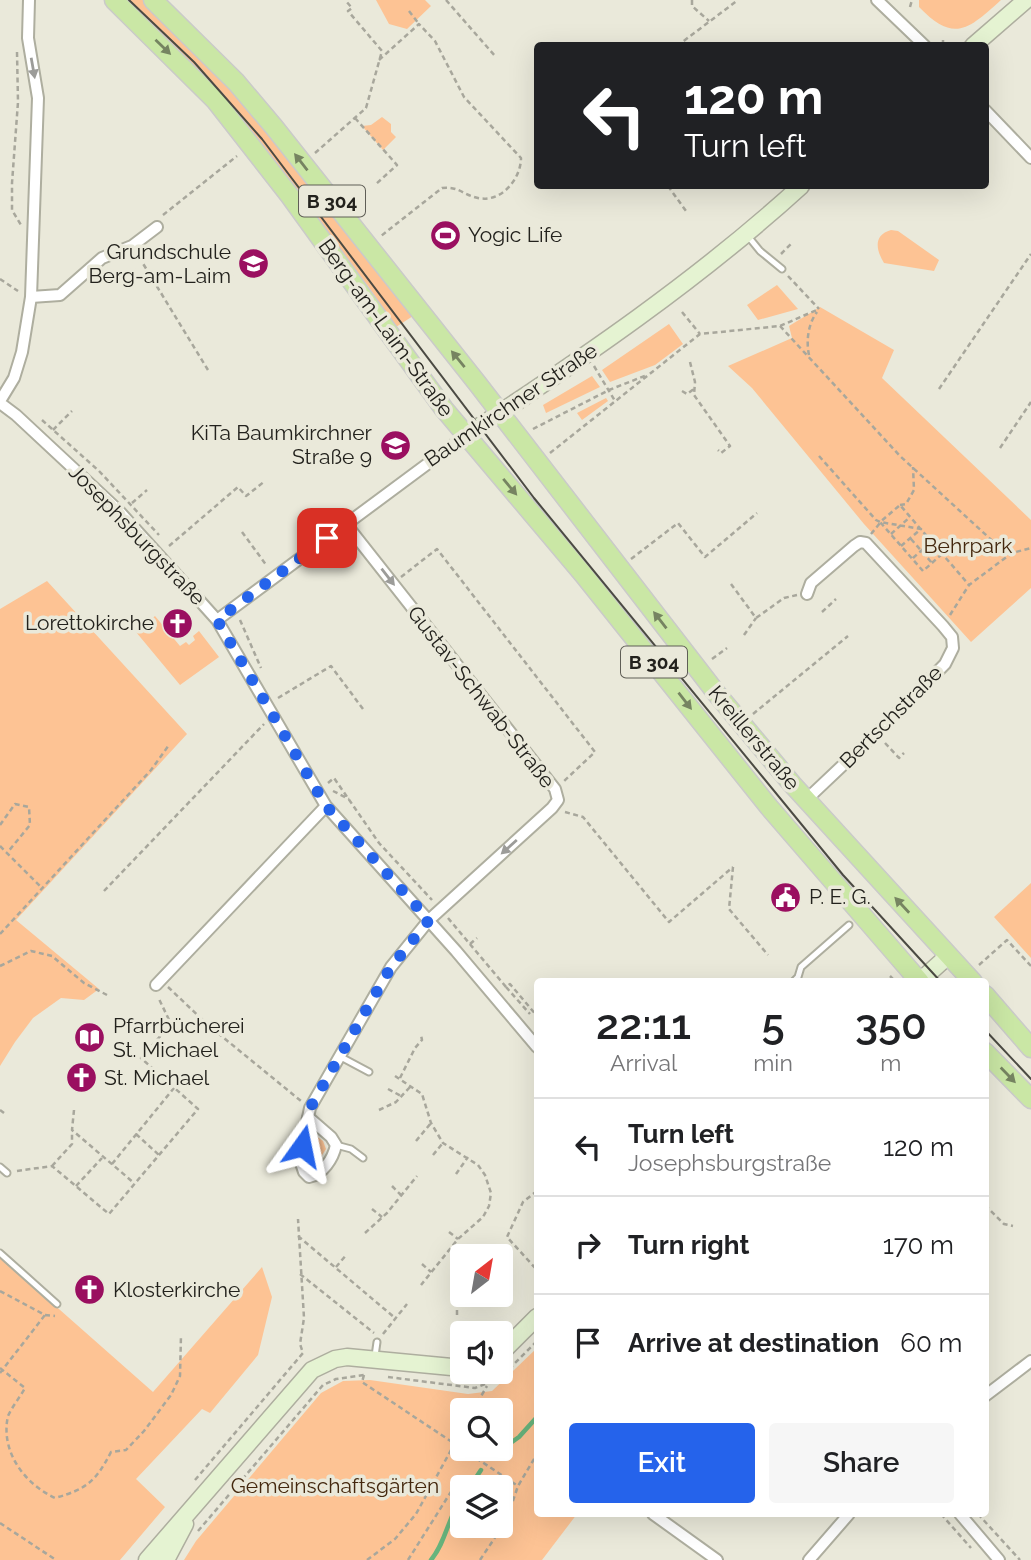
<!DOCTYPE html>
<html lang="en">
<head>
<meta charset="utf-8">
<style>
  :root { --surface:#fff; --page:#f6f6f6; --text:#202124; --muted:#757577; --line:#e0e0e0; --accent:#2563eb }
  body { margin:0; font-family:Raleway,sans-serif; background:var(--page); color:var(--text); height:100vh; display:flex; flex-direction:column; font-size:26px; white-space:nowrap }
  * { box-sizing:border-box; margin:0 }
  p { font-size:23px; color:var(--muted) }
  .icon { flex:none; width:38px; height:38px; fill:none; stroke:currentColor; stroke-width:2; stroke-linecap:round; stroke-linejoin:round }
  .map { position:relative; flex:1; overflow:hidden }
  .side { position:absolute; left:534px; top:978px; width:455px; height:539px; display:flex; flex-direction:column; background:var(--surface); border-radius:7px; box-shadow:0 7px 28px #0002 }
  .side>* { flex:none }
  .banner { position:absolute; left:534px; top:42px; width:455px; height:147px; border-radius:7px; box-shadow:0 7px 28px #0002; background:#202124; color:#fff; overflow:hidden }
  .needle { width:46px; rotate:31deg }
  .fabs { position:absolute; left:450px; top:1244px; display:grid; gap:14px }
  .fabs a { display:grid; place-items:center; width:63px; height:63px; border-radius:7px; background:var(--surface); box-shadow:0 7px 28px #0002; font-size:35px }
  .pin { position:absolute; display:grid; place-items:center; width:60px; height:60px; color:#fff; margin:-30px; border-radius:14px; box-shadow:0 4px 10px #0006 }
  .me { position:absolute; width:77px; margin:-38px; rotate:12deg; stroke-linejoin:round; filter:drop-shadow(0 0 5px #0008) }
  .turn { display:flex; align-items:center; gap:24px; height:147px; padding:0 35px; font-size:32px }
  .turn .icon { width:91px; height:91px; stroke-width:2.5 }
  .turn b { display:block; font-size:49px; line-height:60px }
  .eta { display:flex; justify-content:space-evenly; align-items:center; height:119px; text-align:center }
  .eta b { font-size:42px; font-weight:600; line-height:49px }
  .cta { display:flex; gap:14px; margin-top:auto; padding:14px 35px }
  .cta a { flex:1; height:80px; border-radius:7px; background:var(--accent); color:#fff; font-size:28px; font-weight:600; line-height:80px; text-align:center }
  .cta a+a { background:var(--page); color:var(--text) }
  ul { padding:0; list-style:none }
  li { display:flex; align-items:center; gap:21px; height:98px; padding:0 35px; border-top:2px solid var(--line) }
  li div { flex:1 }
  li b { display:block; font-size:26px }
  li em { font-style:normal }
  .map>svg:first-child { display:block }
  .green { fill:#fdc394; fill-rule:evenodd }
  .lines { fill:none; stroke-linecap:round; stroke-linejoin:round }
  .stream { stroke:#68b57d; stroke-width:4.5 }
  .lane-casing { stroke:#aeae9f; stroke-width:9 }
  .street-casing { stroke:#aeae9f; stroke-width:14 }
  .secondary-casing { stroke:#aeae9f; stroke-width:19 }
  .primary-casing { stroke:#cacac9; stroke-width:21 }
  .path { stroke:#a8a79c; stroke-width:2.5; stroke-dasharray:5 3.5; stroke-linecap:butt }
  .lane { stroke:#fff; stroke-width:5 }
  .street { stroke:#fff; stroke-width:10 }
  .secondary { stroke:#e5f3d2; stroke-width:16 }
  .primary { stroke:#cae7a5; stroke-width:18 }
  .tram { stroke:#4b4a43; stroke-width:2 }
  .oneway { fill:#768461 }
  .oneway2 { fill:#9c9c99 }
  .route { stroke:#2563eb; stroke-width:12; stroke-dasharray:0 21.6 }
  .labels { text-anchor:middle; stroke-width:7; stroke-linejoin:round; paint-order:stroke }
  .shield { fill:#eae9da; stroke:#5f5e56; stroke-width:2 }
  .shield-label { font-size:19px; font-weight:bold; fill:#23221d }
  .poi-label { font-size:21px; fill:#23221d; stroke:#eae9da; text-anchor:start }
  .street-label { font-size:21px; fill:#23221d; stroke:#eae9da }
  .park-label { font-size:21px; fill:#44280e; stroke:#eae9da }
</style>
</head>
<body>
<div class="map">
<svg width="1031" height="1560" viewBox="0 0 1031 1560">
  <rect width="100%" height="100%" fill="#eae9da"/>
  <path class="green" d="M123,0H143L202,57L264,127L413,316L396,327L368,286L262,146Z
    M376,0H425L431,6L407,29L389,24Z
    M919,0H1001C968,30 954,43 919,7Z
    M382,117L391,124V132L396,137L383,150L362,126L371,125Z
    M891,230L898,231L939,260L934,271L884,263C876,250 873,235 891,230Z
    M777,285L798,309L758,320L747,305Z
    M820,307L894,350L882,378L1031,520V588L971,642L864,524L752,388L728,366L792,338L789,326Z
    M669,324L683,344L655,365L610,382L602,370Z
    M592,376L600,387L546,413L543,405Z
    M606,398L608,401L582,420L577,413Z
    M47,581L187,734L16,920L99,989L84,1000L61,998L33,1018L15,1042L0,1066V609Z
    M155,616L180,646L186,642L189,645L195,640L193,636L199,631L219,657L180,685L136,632Z
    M1031,883V958L994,917Z
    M312,1133L323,1141L326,1149L315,1166H309C308,1155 305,1142 312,1133Z
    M0,1257L153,1392L262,1267L272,1297L258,1355L210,1413L202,1409L136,1479L165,1507L120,1560H0Z
    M537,1348V1514H577L542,1560H184L196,1541L321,1393L343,1381L370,1380L468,1394L492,1391ZM462,1410H500V1449H462ZM462,1488H500V1526H462Z"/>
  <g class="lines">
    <path class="stream" d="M489,1458L519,1437L537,1417
      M469,1488L481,1470
      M431,1560C446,1542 448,1517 462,1497"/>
    <defs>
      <path id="lane" d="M747,235L760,251L782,269
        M793,982L798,977L801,967L849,925
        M339,1056L369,1072
        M336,1145L351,1149L363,1158
        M0,1167L7,1173
        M0,1253L57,1304
        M375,1356L377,1342"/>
      <path id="street" d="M877,0L925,46
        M985,110L1031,158
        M31,297L60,295L102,258L132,246L157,227
        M0,401L14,378L22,352L31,297L38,98L28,38L29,0
        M0,403L16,415L119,511L217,620L326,806L456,951L537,1047
        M217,620L465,436
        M806,800L880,730L945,664L953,648L952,637L943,626L866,543L860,542L854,546L811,583L807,594
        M156,985L326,806
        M308,1117L331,1137L336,1145C333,1159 323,1174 309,1177L304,1172L301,1163L302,1146L310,1108L391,967L429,920L552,808L558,800L555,789L346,524
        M985,1396L1031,1361
        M653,1514L717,1560
        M960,1514L999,1560
        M809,1560L849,1514"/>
      <path id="secondary" d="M973,46L1026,0
        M465,436C582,359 698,280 801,186
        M919,982L949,955
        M500,1354L537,1317
        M147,1560L312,1370L335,1359L347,1357L462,1368
        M166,1560L185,1524"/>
      <path id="primary" d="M114,0L215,100L290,196L444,409L583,574L769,807L920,982
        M153,0L236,82L274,127L477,383L717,694L792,784L973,982
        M985,995L1031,1048
        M985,1052L1031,1099"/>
    </defs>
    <use href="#lane" class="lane-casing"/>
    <use href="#street" class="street-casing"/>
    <use href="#secondary" class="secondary-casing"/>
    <use href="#primary" class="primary-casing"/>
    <path class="path" d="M446,0L495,56
      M692,0V6L709,21
      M910,7L912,0
      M409,11L419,24
      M943,40V46
      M677,46L738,0
      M17,52L18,102L12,183V210L21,225
      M379,60L419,24L435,41L464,97L521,158C521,178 502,203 478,198C463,195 459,186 442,188L381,236
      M355,118L397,165L376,184
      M315,153L366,108L382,51L348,11L352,8L345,0
      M668,186L686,211
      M163,215L237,156
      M781,254L791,244
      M139,257L208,370
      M788,276L819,309
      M0,279L18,291
      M682,312L700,334
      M780,326L900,456L998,546L1012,553
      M809,355C806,341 808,324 817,312
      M690,362L695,382L694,395L730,446L721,453L718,450
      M594,366L615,401
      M939,389L1031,254
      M682,391L687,394L695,388
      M42,420L99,471L159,535
      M533,429L609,390L647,375
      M53,430L72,411
      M1000,448L1031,402
      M550,453L700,334L780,326L819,309
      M819,456L876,520L880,522L921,529L901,546
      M132,503L147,490
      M900,505L906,504L914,490L913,467
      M242,532L267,566
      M871,534L880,523
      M891,534L910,517
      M911,539L932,563
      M169,546L238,487L246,496L265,481
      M942,554L923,571L880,522L900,505C923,532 946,558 969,585
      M913,558L931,542
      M631,559L678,523L705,557L757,513
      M401,577L437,549L595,752L563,782
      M731,584L756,618L784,598L797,595
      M822,612L836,599
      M950,615L969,585L1012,553L1031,548
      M240,620L261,668
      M744,635L756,618
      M712,659L727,648
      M278,698L331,666L363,709
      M753,714L848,636
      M885,743L899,758L904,753
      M328,783L334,778L379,843L432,900
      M333,791L349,799
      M565,812L583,817L669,922L733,867
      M0,825L15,804L29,807L30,825L7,853
      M0,846L42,888
      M733,867L729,909L768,955
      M104,891L264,724
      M448,918L506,987L510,984L537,1016
      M0,934L151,770L169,745
      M470,944L477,938
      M979,965L1007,940L1031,966
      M0,966L31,951L52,956L84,983L107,995
      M890,976L896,982
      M168,987L208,1025L301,1101
      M506,987L530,1014
      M395,1076L422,1094L431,1123L443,1143L478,1165L485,1175L491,1193L489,1206L483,1217L458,1239L421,1285
      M400,1078L415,1048L422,1040L421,1035
      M388,1089L403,1097
      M0,1110L4,1113
      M74,1110L72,1130L134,1183
      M379,1110L396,1102L411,1086
      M136,1134L159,1155
      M416,1141L431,1123
      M433,1155L442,1144
      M112,1164L174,1088
      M52,1166L72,1144V1132
      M17,1171L52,1166L109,1214L198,1109L141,1058L171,1024L159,999
      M456,1174L468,1157
      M76,1186L102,1158
      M392,1186L401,1195
      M537,1191L523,1202L507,1237L537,1270
      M985,1205L1004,1224L1013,1226
      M372,1209L382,1217
      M449,1232L458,1239
      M365,1233L387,1213L417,1176
      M298,1236L395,1318
      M422,1264L431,1272
      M336,1267L347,1254
      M300,1274L374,1333
      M0,1291L45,1315L55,1316
      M457,1310V1315
      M459,1329L461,1350
      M383,1334L407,1304
      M0,1368L25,1388C20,1397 12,1407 8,1416C0,1452 25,1484 55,1498C87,1489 96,1481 111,1452L126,1450L144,1431L171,1395L180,1376L181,1335
      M0,1373L45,1315
      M364,1375L362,1382L518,1486
      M388,1377L475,1388L500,1378L537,1341
      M473,1410L487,1386
      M195,1480L303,1353L300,1344L304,1318L298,1219
      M941,1514L971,1548
      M978,1514L1020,1560
      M0,1523L56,1560
      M198,1531L323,1385L336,1379L364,1375
      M367,1560L395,1539L416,1514L462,1430
      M408,1560L454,1487
      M480,1560L506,1521L518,1486L537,1454"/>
    <use href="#lane" class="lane"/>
    <use href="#street" class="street"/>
    <use href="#secondary" class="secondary"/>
    <use href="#primary" class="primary"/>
    <path class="tram" d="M129,0L194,62L262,139L534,498L843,875L941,982
      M985,1030L1031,1079"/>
  </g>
  <defs><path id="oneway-solid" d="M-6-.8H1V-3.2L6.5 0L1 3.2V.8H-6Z" transform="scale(1.75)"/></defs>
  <g class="oneway">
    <use href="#oneway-solid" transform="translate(163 47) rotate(44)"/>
    <use href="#oneway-solid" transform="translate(301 162) rotate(-128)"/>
    <use href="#oneway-solid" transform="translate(458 359) rotate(-129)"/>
    <use href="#oneway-solid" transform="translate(510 487) rotate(50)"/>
    <use href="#oneway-solid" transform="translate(660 620) rotate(-128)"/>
    <use href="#oneway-solid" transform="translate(685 701) rotate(52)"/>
    <use href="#oneway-solid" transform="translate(902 905) rotate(-133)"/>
    <use href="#oneway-solid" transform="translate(1008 1075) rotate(46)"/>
  </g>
  <g class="oneway2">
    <use href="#oneway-solid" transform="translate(33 68) rotate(80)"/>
    <use href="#oneway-solid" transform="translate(388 577) rotate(52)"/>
    <use href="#oneway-solid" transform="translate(509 847) rotate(138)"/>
  </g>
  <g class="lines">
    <path class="route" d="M302,1146L310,1108L391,967L429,920L326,806L217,620L327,538"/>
  </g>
  <defs>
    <symbol id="stadium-disc" viewBox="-11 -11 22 22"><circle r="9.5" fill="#9a0f60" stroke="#eae9da"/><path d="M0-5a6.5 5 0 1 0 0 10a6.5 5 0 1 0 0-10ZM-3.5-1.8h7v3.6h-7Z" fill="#fff"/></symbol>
    <symbol id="school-disc" viewBox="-11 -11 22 22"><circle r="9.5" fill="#9a0f60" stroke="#eae9da"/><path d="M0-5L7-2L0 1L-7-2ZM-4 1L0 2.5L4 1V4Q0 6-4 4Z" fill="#fff"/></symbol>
    <symbol id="church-disc" viewBox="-11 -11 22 22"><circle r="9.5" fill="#9a0f60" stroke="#eae9da"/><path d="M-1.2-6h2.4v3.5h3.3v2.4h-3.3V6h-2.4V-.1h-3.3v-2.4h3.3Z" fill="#fff"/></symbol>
    <symbol id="civic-disc" viewBox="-11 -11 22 22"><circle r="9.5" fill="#9a0f60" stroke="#eae9da"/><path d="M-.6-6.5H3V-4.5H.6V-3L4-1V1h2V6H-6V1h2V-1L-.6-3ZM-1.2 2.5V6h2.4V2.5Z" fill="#fff"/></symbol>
    <symbol id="library-disc" viewBox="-11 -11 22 22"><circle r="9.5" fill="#9a0f60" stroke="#eae9da"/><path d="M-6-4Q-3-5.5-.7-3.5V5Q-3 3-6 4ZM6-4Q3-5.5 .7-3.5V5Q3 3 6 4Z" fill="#fff"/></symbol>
  </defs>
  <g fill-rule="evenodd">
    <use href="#stadium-disc" x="428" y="218" width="35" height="35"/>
    <use href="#school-disc" x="236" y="246" width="35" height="35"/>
    <use href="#school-disc" x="378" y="428" width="35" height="35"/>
    <use href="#church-disc" x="160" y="606" width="35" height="35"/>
    <use href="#civic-disc" x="768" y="880" width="35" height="35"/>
    <use href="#library-disc" x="72" y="1020" width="35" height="35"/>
    <use href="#church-disc" x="64" y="1060" width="35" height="35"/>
    <use href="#church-disc" x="72" y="1272" width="35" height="35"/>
  </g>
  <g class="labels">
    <g class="shield">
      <rect x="299" y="185.5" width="66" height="31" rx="5"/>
      <rect x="621" y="646.5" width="66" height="31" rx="5"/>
    </g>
    <g class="shield-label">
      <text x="332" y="208">B 304</text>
      <text x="654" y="669">B 304</text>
    </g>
    <g class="poi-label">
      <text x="468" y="242">Yogic Life</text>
      <text x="231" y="259" text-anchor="end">Grundschule<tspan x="231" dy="24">Berg-am-Laim</tspan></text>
      <text x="372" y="440" text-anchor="end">KiTa Baumkirchner<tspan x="372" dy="24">Straße 9</tspan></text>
      <text x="154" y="630" text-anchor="end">Lorettokirche</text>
      <text x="809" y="904">P. E. G.</text>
      <text x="113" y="1033">Pfarrbücherei<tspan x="113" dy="24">St. Michael</tspan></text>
      <text x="104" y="1085">St. Michael</text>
      <text x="113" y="1297">Klosterkirche</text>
    </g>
    <g class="street-label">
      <text transform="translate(386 328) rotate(54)" y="7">Berg-am-Laim-Straße</text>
      <text transform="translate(511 405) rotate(-34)" y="7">Baumkirchner Straße</text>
      <text transform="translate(137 535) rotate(46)" y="7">Josephsburgstraße</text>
      <text transform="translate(481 697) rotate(52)" y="7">Gustav-Schwab-Straße</text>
      <text transform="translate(891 717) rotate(-45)" y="7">Bertschstraße</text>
      <text transform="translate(754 738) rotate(50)" y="7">Kreillerstraße</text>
    </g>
    <g class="park-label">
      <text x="968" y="553">Behrpark</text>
      <text x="335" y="1493">Gemeinschaftsgärten</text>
    </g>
  </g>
</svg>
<div class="fabs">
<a><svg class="needle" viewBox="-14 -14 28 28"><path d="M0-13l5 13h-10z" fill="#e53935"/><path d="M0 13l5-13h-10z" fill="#757577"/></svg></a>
<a><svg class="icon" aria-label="sound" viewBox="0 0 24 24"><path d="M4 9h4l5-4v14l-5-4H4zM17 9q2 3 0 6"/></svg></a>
<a><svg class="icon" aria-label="search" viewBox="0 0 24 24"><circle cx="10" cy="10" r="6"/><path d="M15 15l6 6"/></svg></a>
<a><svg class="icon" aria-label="layers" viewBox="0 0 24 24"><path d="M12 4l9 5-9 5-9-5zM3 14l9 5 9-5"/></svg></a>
</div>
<div class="pin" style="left:327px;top:538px;background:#d93025"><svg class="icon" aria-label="arrive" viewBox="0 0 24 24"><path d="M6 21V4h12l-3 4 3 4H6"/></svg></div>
<svg class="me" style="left:302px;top:1146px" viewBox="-20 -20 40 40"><path d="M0-17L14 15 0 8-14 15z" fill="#2563eb" stroke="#fff" stroke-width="4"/></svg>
<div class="banner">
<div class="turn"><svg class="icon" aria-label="left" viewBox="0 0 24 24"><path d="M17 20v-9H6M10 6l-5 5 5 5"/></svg><div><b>120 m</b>Turn left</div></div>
</div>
<section class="side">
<div class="eta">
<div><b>22:11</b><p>Arrival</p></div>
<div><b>5</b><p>min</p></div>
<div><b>350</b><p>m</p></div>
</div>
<ul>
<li><svg class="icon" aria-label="left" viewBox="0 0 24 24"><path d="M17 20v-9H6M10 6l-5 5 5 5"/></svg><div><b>Turn left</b><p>Josephsburgstraße</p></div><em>120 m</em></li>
<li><svg class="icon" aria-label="right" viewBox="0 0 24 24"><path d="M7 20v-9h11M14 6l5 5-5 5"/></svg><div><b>Turn right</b></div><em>170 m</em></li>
<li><svg class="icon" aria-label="arrive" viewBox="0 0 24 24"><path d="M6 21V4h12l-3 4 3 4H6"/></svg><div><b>Arrive at destination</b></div><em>60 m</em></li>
</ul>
<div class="cta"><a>Exit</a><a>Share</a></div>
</section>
</div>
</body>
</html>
